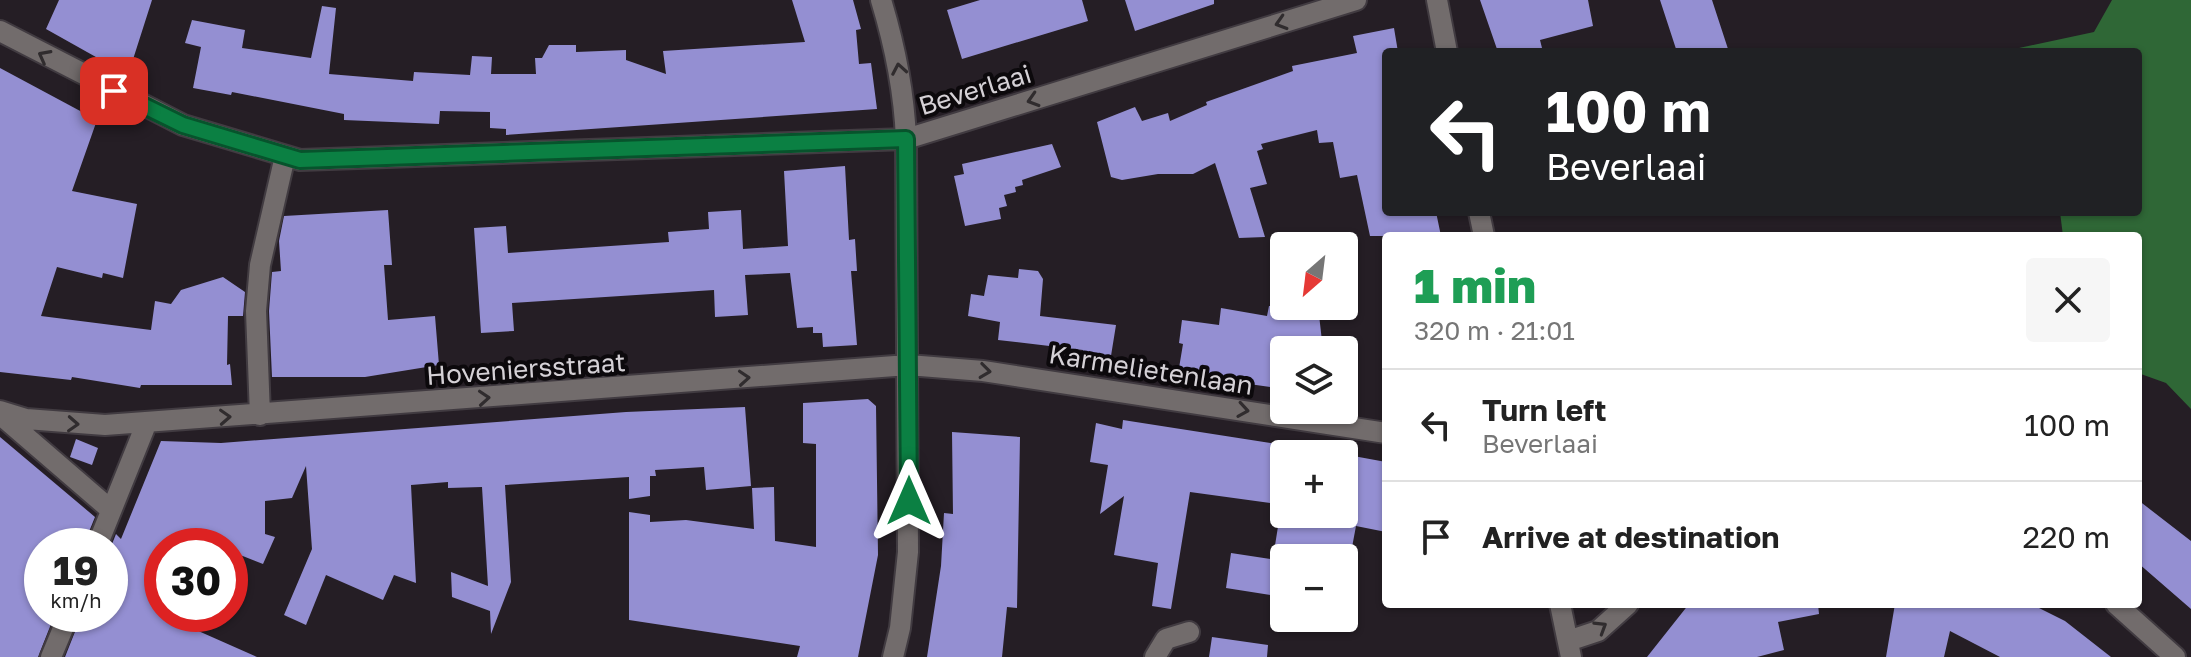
<!DOCTYPE html>
<html lang="en">
<head>
<meta charset="utf-8">
<style>
  :root { --surface:#fff; --page:#f6f6f6; --text:#222; --muted:#767676; --line:#e0e0e0 }
  body { margin:0; font-family:"Golos Text",sans-serif; background:var(--page); color:var(--text); height:100vh; display:flex; flex-direction:column; font-size:30px; white-space:nowrap }
  * { box-sizing:border-box; margin:0 }
  p { font-size:26px; color:var(--muted) }
  .icon { flex:none; width:44px; height:44px; fill:none; stroke:currentColor; stroke-width:2; stroke-linecap:round; stroke-linejoin:round }
  .map { position:relative; flex:1; overflow:hidden }
  .details { position:absolute; left:1382px; top:232px; width:760px; height:376px; display:flex; flex-direction:column; background:var(--surface); border-radius:8px; box-shadow:0 2px 6px #0004 }
  .details>* { flex:none }
  .hud { position:absolute; left:1382px; top:48px; width:760px; height:168px; border-radius:8px; box-shadow:0 2px 6px #0004; background:#202124; color:#fff; overflow:hidden }
  .needle { width:52px; rotate:208deg }
  .tools { position:absolute; left:1270px; top:232px; display:grid; gap:16px }
  .tools a { display:grid; place-items:center; width:88px; height:88px; border-radius:8px; background:var(--surface); box-shadow:0 2px 6px #0004; font-size:40px }
  .speed { position:absolute; left:24px; top:528px; display:flex; gap:16px; font-size:40px; font-weight:700; text-align:center }
  .speed>* { display:grid; place-content:center; width:104px; height:104px; border-radius:50%; background:var(--surface); box-shadow:0 2px 6px #0004; line-height:1 }
  .speed small { font-size:20px; font-weight:400 }
  .speed .limit { border:12px solid #d22; background:#fff; color:#111 }
  .pin { position:absolute; display:grid; place-items:center; width:68px; height:68px; color:#fff; margin:-34px; border-radius:16px; box-shadow:0 4px 12px #0006 }
  .me { position:absolute; width:88px; margin:-44px; rotate:0deg; stroke-linejoin:round; filter:drop-shadow(0 0 6px #0008) }
  .turn { display:flex; align-items:center; gap:28px; height:168px; padding:0 32px; font-size:36px }
  .turn .icon { width:104px; height:104px; stroke-width:2.5 }
  .turn b { display:block; font-size:56px; line-height:68px }
  .round { display:grid; place-items:center; flex:none; width:84px; height:84px; border-radius:8px; background:var(--page) }
  .headline { display:flex; align-items:center; justify-content:space-between; height:136px; padding:0 32px }
  h1 { font-size:48px; font-weight:800; line-height:60px; color:#1e9e55 }
  ul { padding:0; list-style:none }
  li { display:flex; align-items:center; gap:24px; height:112px; padding:0 32px; border-top:2px solid var(--line) }
  li div { flex:1 }
  li b { display:block; font-size:30px }
  li em { font-style:normal }
  .map>svg:first-child { display:block }
  .forest { fill:#2f6736 }
  .building { fill:#948fd2 }
  .lines { fill:none; stroke-linecap:round; stroke-linejoin:round }
  .minor-casing { stroke:#413b41; stroke-width:24 }
  .minor { stroke:#726c6c; stroke-width:20 }
  .oneway { stroke:#302c2e }
  .route-casing { stroke:#07532c; stroke-width:20 }
  .route { stroke:#0b8043; stroke-width:14 }
  .labels { text-anchor:middle; stroke-width:8; stroke-linejoin:round; paint-order:stroke }
  .street-label { font-size:26px; fill:#d5d1d6; stroke:#0c090c }
</style>
</head>
<body>
<div class="map">
<svg width="2191" height="657" viewBox="0 0 2191 657">
  <rect width="100%" height="100%" fill="#251e25"/>
  <path class="forest" d="M2112,0H2191V435V409L2166,383L2138,373V236H2063L2060,212H2138V52H2017L2019,48L2094,32Z"/>
  <path class="building" d="M59,0H152L128,75L46,29Z
    M792,0H853L861,29L856,30L859,64L871,63L877,109L506,135V129L490,128V112L440,111L439,124L344,120V114L232,92L231,95L193,88L201,47L185,43L192,20L245,30L242,48L311,58L322,6L336,8L329,74L413,81L414,72L470,75L472,56L492,57L491,74H536L535,58H542L549,45H576V52L626,50V60L666,74L663,51L805,42Z
    M980,0H1082L1088,21L962,59L947,10Z
    M1125,0H1214V4L1135,31Z
    M1480,0H1588L1593,26L1540,40L1543,52H1498Z
    M1660,0H1712L1729,52H1677Z
    M1394,28L1398,52H1386V212H1436L1441,236H1370L1357,175L1340,178L1333,142L1319,143L1317,130L1261,144L1263,149L1257,151L1267,184L1250,188L1265,237L1239,238L1215,163L1193,174H1158L1122,180L1111,177L1097,122L1135,107L1142,121L1168,113L1170,121L1207,105L1206,102L1293,71L1292,66L1357,53L1353,36Z
    M0,68L97,120L72,191L137,204L123,278L103,273L102,278L57,267L41,316L151,330L155,301L171,304L181,290L223,277L245,292L243,316H228L227,365L230,364L232,385H141L140,388L72,377L71,380L0,372Z
    M1052,144L1061,167L1022,180L1023,185L1015,187L1016,192L1004,195L1007,206L999,208L1001,219L965,226L954,176L964,174L962,164Z
    M845,166L849,240L855,239L857,271H851L857,345L823,347L822,333H813V327L797,328L790,273L745,275L748,315L715,317L714,290L512,303L514,331L481,333L474,228L506,226L508,253L669,242L668,232L709,229L708,212L741,210L743,249L788,246L784,171Z
    M388,210L392,265H384L388,320L435,316L439,365L365,377H272L269,311L272,272L281,271L279,241L284,216Z
    M1019,269L1038,271L1043,279L1040,316L1116,325L1110,362L1082,357L1083,350L998,340L1000,322L968,316L971,294L984,296L988,275L1018,278Z
    M1269,306H1318L1323,350H1284V389L1178,374L1183,344L1179,343L1182,320L1219,325L1221,308L1267,316Z
    M868,399L876,406L878,555L858,657H797L800,646L629,620V512L650,515V522L686,520L754,529L752,488L774,487L775,541L816,547V444L803,443V403Z
    M745,407L751,486L706,490L704,467L655,470L656,476H650V496L629,499V477L505,485L511,582L491,634L490,611L452,597L451,572L488,586L482,487L448,488V482L411,485L416,583L394,575L383,600L326,575L306,625L284,615L312,549L306,466L292,498L265,501V534L275,537L263,564L230,551V546H218L182,531L176,546H162V614H182L178,622L257,657H65L82,614H110V549L116,534L121,539L161,441L221,443L626,412Z
    M1123,420L1284,445V505L1190,492L1171,609L1152,606L1158,563L1114,555L1124,496L1100,514L1108,465L1090,462L1096,423L1122,429Z
    M952,432L1020,437L1017,608L1007,607L1002,657H927L941,566L944,513L953,514Z
    M0,437L95,517L84,544L42,546V614H55L38,657H0Z
    M76,439L98,448L92,465L70,457Z
    M1348,455L1386,462V532L1356,526L1350,558H1273L1280,514L1344,520Z
    M2138,500L2191,541V609L2138,563Z
    M1231,553L1284,561V597L1226,588Z
    M1689,604H1818L1819,614L1778,622L1784,650L1757,657H1647Z
    M1895,604H2031L2065,621L2111,657H2000L1950,631L1944,657H1886Z
    M1212,637L1268,645L1267,657H1209Z"/>
  <g class="lines">
    <defs>
      <path id="minor" d="M881,0C895,46 904,91 906,139L908,552L900,628L893,657
        M1437,0L1447,52
        M0,31L183,125L300,160L906,139L1356,0
        M1479,212L1484,236
        M0,411L26,419L105,425L908,365L983,371L1386,433
        M260,415L256,311L260,265L285,156
        M2,416L111,510
        M97,546L147,422
        M1560,604L1571,657
        M2116,604L2175,657
        M1568,641L1598,631L1628,604
        M51,657L69,614
        M1155,657L1166,639L1189,632"/>
    </defs>
    <use href="#minor" class="minor-casing"/>
    <use href="#minor" class="minor"/>
  </g>
  <defs><path id="oneway-chevron" d="M-2-3.5L2.5 0L-2 3.5" fill="none" stroke-width="1.6" stroke-linecap="round" stroke-linejoin="round" transform="scale(2)"/></defs>
  <g class="oneway">
    <use href="#oneway-chevron" transform="translate(1281 23) rotate(163)"/>
    <use href="#oneway-chevron" transform="translate(44 56) rotate(-152)"/>
    <use href="#oneway-chevron" transform="translate(899 69) rotate(-100)"/>
    <use href="#oneway-chevron" transform="translate(1033 100) rotate(163)"/>
    <use href="#oneway-chevron" transform="translate(985 371) rotate(7)"/>
    <use href="#oneway-chevron" transform="translate(744 378) rotate(-4)"/>
    <use href="#oneway-chevron" transform="translate(484 398) rotate(-4)"/>
    <use href="#oneway-chevron" transform="translate(1243 410) rotate(9)"/>
    <use href="#oneway-chevron" transform="translate(225 417) rotate(-3)"/>
    <use href="#oneway-chevron" transform="translate(73 424) rotate(3)"/>
    <use href="#oneway-chevron" transform="translate(1601 627) rotate(-32)"/>
  </g>
  <g class="lines">
    <defs>
      <path id="route" d="M114,91L183,125L300,160L906,139L909,501"/>
    </defs>
    <use href="#route" class="route-casing"/>
    <use href="#route" class="route"/>
  </g>
  <g class="labels">
    <g class="street-label">
      <text transform="translate(975 90) rotate(-17)" y="9">Beverlaai</text>
      <text transform="translate(526 369) rotate(-4)" y="9">Hoveniersstraat</text>
      <text transform="translate(1151 370) rotate(9)" y="9">Karmelietenlaan</text>
    </g>
  </g>
</svg>
<div class="tools">
<a><svg class="needle" viewBox="-14 -14 28 28"><path d="M0-13l5 13h-10z" fill="#e53935"/><path d="M0 13l5-13h-10z" fill="#767676"/></svg></a>
<a><svg class="icon" aria-label="layers" viewBox="0 0 24 24"><path d="M12 4l9 5-9 5-9-5zM3 14l9 5 9-5"/></svg></a>
<a>+</a>
<a>−</a>
</div>
<div class="speed"><div>19<small>km/h</small></div><div class="limit">30</div></div>
<div class="pin" style="left:114px;top:91px;background:#d93025"><svg class="icon" aria-label="arrive" viewBox="0 0 24 24"><path d="M6 21V4h12l-3 4 3 4H6"/></svg></div>
<svg class="me" style="left:909px;top:501px" viewBox="-20 -20 40 40"><path d="M0-17L14 15 0 8-14 15z" fill="#0b8043" stroke="#fff" stroke-width="4"/></svg>
<div class="hud">
<div class="turn"><svg class="icon" aria-label="left" viewBox="0 0 24 24"><path d="M17 20v-9H6M10 6l-5 5 5 5"/></svg><div><b>100 m</b>Beverlaai</div></div>
</div>
<section class="details">
<div class="headline"><div><h1>1 min</h1><p>320 m · 21:01</p></div><a class="round"><svg class="icon" aria-label="close" viewBox="0 0 24 24"><path d="M6 6l12 12M18 6L6 18"/></svg></a></div>
<ul>
<li><svg class="icon" aria-label="left" viewBox="0 0 24 24"><path d="M17 20v-9H6M10 6l-5 5 5 5"/></svg><div><b>Turn left</b><p>Beverlaai</p></div><em>100 m</em></li>
<li><svg class="icon" aria-label="arrive" viewBox="0 0 24 24"><path d="M6 21V4h12l-3 4 3 4H6"/></svg><div><b>Arrive at destination</b></div><em>220 m</em></li>
</ul>
</section>
</div>
</body>
</html>
